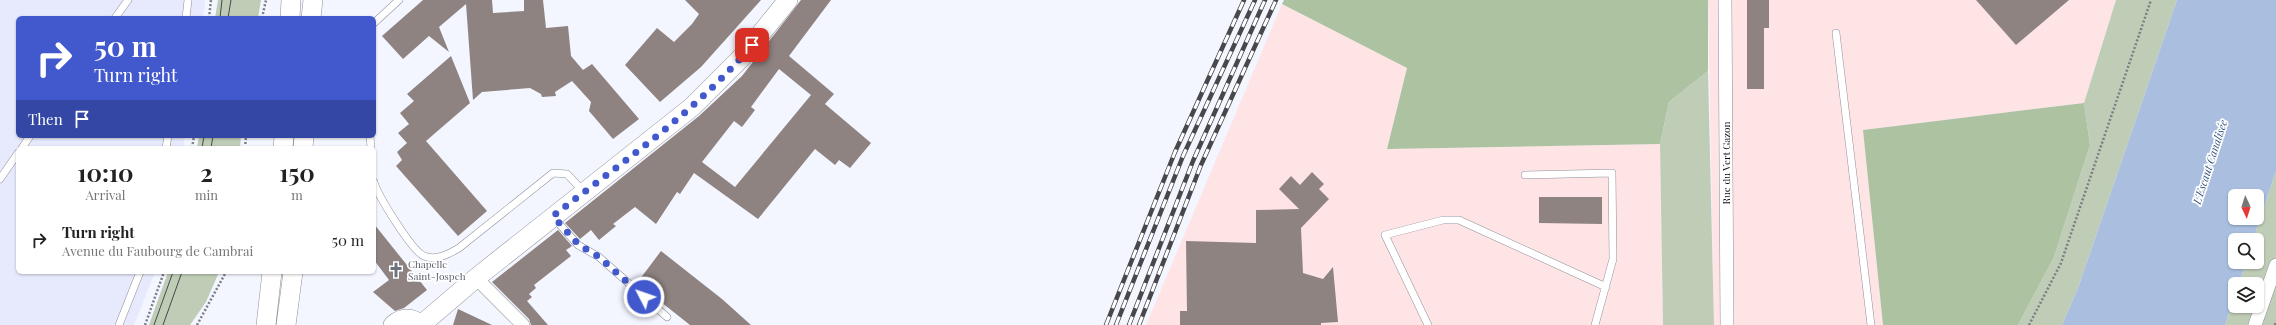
<!DOCTYPE html>
<html lang="en">
<head>
<meta charset="utf-8">
<style>
  :root { --surface:#fff; --page:#f6f6f6; --text:#222; --muted:#767676 }
  body { margin:0; font-family:"Playfair Display",serif; background:var(--page); color:var(--text); height:100vh; display:flex; flex-direction:column; font-size:15px; white-space:nowrap }
  * { box-sizing:border-box; margin:0 }
  p { font-size:13px; color:var(--muted) }
  .icon { flex:none; width:22px; height:22px; fill:none; stroke:currentColor; stroke-width:2; stroke-linecap:round; stroke-linejoin:round }
  .map { position:relative; flex:1; overflow:hidden }
  .details { position:absolute; left:16px; top:146px; width:360px; height:128px; display:flex; flex-direction:column; background:var(--surface); border-radius:6px; box-shadow:0 1px 3px #0004 }
  .details>* { flex:none }
  .top-card { position:absolute; left:16px; top:16px; width:360px; height:122px; border-radius:6px; box-shadow:0 1px 3px #0004; background:#4259cd; color:#fff; overflow:hidden }
  .needle { width:26px; rotate:176deg }
  .fabs { position:absolute; left:2228px; top:189px; display:grid; gap:8px }
  .fabs a { display:grid; place-items:center; width:36px; height:36px; border-radius:6px; background:var(--surface); box-shadow:0 1px 3px #0004; font-size:20px }
  .pin { position:absolute; display:grid; place-items:center; width:34px; height:34px; color:#fff; margin:-17px; border-radius:8px; box-shadow:0 2px 6px #0006 }
  .me { position:absolute; width:44px; margin:-22px; rotate:311deg; stroke-linejoin:round; filter:drop-shadow(0 0 3px #0008) }
  .turn { display:flex; align-items:center; gap:14px; height:84px; padding:0 12px; font-size:18px }
  .turn .icon { width:52px; height:52px; stroke-width:2.5 }
  .turn b { display:block; font-size:28px; line-height:34px }
  .then { display:flex; align-items:center; height:38px; padding:0 12px; background:#0003; gap:8px; font-size:15px }
  .eta { display:flex; justify-content:space-evenly; align-items:center; height:68px; text-align:center }
  .eta b { font-size:24px; font-weight:700; line-height:28px }
  ul { padding:0; list-style:none }
  li { display:flex; align-items:center; gap:12px; height:52px; padding:0 12px }
  li div { flex:1 }
  li b { display:block; font-size:15px }
  li em { font-style:normal }
  .map>svg:first-child { display:block }
  .built { fill:#e7eafc }
  .industrial { fill:#ffe4e6 }
  .green { fill:#bfcdb7 }
  .forest { fill:#adc2a0 }
  .water { fill:#aabfe0; fill-rule:evenodd }
  .building { fill:#8e8381; fill-rule:evenodd }
  .lines { fill:none; stroke-linecap:round; stroke-linejoin:round }
  .lane-casing { stroke:#8d8f98; stroke-width:8 }
  .street-casing { stroke:#8d8f98; stroke-width:14 }
  .secondary-casing { stroke:#8d8f98; stroke-width:20 }
  .path { stroke:#7c7d84; stroke-width:2.5; stroke-dasharray:2 2; stroke-linecap:butt }
  .lane { stroke:#fff; stroke-width:7 }
  .street { stroke:#fff; stroke-width:13 }
  .secondary { stroke:#fff; stroke-width:19 }
  .tram { stroke:#47474c; stroke-width:1 }
  .rail-casing { stroke:#47474c; stroke-width:4.5 }
  .rail { stroke:#fff; stroke-width:3; stroke-dasharray:9; stroke-linecap:butt }
  .route { stroke:#4259cd; stroke-width:7; stroke-dasharray:0 12.6 }
  .labels { text-anchor:middle; stroke-width:3.5; stroke-linejoin:round; paint-order:stroke }
  .street-label { font-size:10px; fill:#0c0c0f; stroke:#fff }
  .worship-label { font-size:10px; fill:#5b616d; stroke:#fff; text-anchor:start }
  .water-label { font-size:11px; font-style:italic; fill:#375481; stroke:#fff }
</style>
</head>
<body>
<div class="map">
<svg width="2276" height="325" viewBox="0 0 2276 325">
  <rect width="100%" height="100%" fill="#f3f5ff"/>
  <path class="built" d="M0,0H205L203,18H18V136H185L183,148H18V272H155L134,325H0Z"/>
  <path class="industrial" d="M1708,0H2116L2084,103L1863,130L1883,325H1714Z
    M1282,4L1407,68L1387,149L1660,144L1663,325H1146Z"/>
  <path class="green" d="M218,0H261L258,18H215Z
    M2116,0H2177L2078,288L2062,325H2018L2054,257L2090,145L2084,103Z
    M1708,71L1714,325H1663L1660,144L1669,102Z
    M199,136H241L240,148H197Z
    M2276,171V325H2225L2235,295V306H2257V284H2239L2246,262H2257V240H2253Z
    M168,272H219L206,302L190,325H149Z"/>
  <path class="forest" d="M1284,0H1708V71L1669,102L1660,144L1387,149L1407,68L1282,4Z
    M2084,103L2090,145L2054,257L2018,325H1883L1863,130Z"/>
  <path class="water" d="M2177,0H2276V171L2253,240H2235V262H2246L2239,284H2235V295L2225,325H2062L2078,288ZM2235,196H2257V218H2235Z"/>
  <path class="building" d="M423,0H492L493,13L524,11V0H543L546,28L568,26L571,56L583,70L592,64L639,119L613,139L589,111L591,102L572,81L555,92L556,96L542,97L541,94L530,88L482,92L473,100L466,4L439,27L449,52L429,36L403,59L382,36Z
    M685,0H761L701,67L660,102L625,65L657,28L674,42L692,24L699,14Z
    M801,0H831L789,56L834,94L825,104L871,143L850,168L839,160L835,165L815,149L758,219L694,173L680,194L677,192L656,224L635,207L613,224L616,226L599,240L591,230L580,239L565,223L699,116L742,76ZM779,69L811,95L735,187L702,162L734,121L742,127L755,110L751,107Z
    M1747,0H1769V28H1764V89H1747Z
    M1976,0H2069L2016,45Z
    M451,56L470,103L426,141L487,211L458,236L396,166L402,160L397,152L407,143L398,133L409,124L400,113L414,101L407,94Z
    M1312,172L1324,184L1319,189L1329,199L1301,228L1303,273L1323,279L1333,267L1338,322L1321,323V325H1180V311H1187L1186,241L1256,243V210L1299,209L1279,189L1291,176L1300,185Z
    M1539,197H1602V224L1539,223Z
    M374,224L427,290L404,308L395,311L373,292L389,280L374,260Z
    M558,230L572,246L566,250L571,256L534,285L536,288L529,294L532,297L527,301L548,325H531L529,319L492,282Z
    M661,251L722,299L751,325H690L637,283Z
    M458,309L492,325H453Z"/>
  <g class="lines">
    <defs>
      <path id="lane" d="M115,18L128,0
        M186,18L188,0
        M374,23L399,0
        M1836,33L1871,325
        M370,136L371,148
        M22,148L30,136
        M166,148L168,136
        M1525,175L1612,173L1613,259L1595,325
        M0,179L18,153
        M374,182C378,196 412,251 424,256C436,261 449,254 459,248L553,173L567,174L583,191
        M554,218L578,245L599,257L667,317
        M119,325L140,272
        M1428,325L1385,235L1443,220H1459L1606,287"/>
      <path id="street" d="M1725,0L1727,325
        M476,278L523,325
        M2255,325L2276,265"/>
      <path id="secondary" d="M290,18L291,0
        M311,18L313,0
        M283,148L284,136
        M303,148L304,136
        M266,325L272,272
        M286,325L293,272
        M393,325C402,317 412,317 421,325
        M421,325L476,278L692,107L742,57L788,0"/>
    </defs>
    <use href="#lane" class="lane-casing"/>
    <use href="#street" class="street-casing"/>
    <use href="#secondary" class="secondary-casing"/>
    <path class="path" d="M209,18L211,0
      M262,18L266,0
      M192,148L194,136
      M245,148L246,136
      M145,325L164,272
      M197,325L226,272
      M2029,325L2061,263L2151,0
      M2275,325L2276,321"/>
    <use href="#lane" class="lane"/>
    <use href="#street" class="street"/>
    <use href="#secondary" class="secondary"/>
    <path class="tram" d="M220,18L222,0
      M228,18L231,0
      M202,148L204,136
      M211,148L213,136
      M154,325L173,272
      M163,325L182,272"/>
    <defs>
      <path id="rail" d="M1106,325L1175,152L1244,0
        M1116,325L1183,156L1255,0
        M1129,325L1193,161L1265,0
        M1139,325L1201,165L1276,0"/>
    </defs>
    <use href="#rail" class="rail-casing"/>
    <use href="#rail" class="rail"/>
  </g>
  <g class="lines">
    <path class="route" d="M644,297L599,257L578,244L553,216C621,163 696,112 752,45"/>
  </g>
  <defs>
    <symbol id="church-bare" viewBox="-9 -9 18 18"><path d="M-1.2-6h2.4v3.5h3.3v2.4h-3.3V6h-2.4V-.1h-3.3v-2.4h3.3Z" fill="#6b7280" stroke="#fff" stroke-width="2.5" paint-order="stroke"/></symbol>
  </defs>
  <g fill-rule="evenodd">
    <use href="#church-bare" x="385" y="259" width="22" height="22"/>
  </g>
  <g class="labels">
    <g class="street-label">
      <text transform="translate(1726 163) rotate(-90)" y="4">Rue du Vert Gazon</text>
    </g>
    <g class="worship-label">
      <text x="408" y="268">Chapelle<tspan x="408" dy="12">Saint-Jospeh</tspan></text>
    </g>
    <g class="water-label">
      <text transform="translate(2210 162) rotate(-72)" y="4">L'Escaut Canalisée</text>
    </g>
  </g>
</svg>
<div class="fabs">
<a><svg class="needle" viewBox="-14 -14 28 28"><path d="M0-13l5 13h-10z" fill="#e53935"/><path d="M0 13l5-13h-10z" fill="#767676"/></svg></a>
<a><svg class="icon" aria-label="search" viewBox="0 0 24 24"><circle cx="10" cy="10" r="6"/><path d="M15 15l6 6"/></svg></a>
<a><svg class="icon" aria-label="layers" viewBox="0 0 24 24"><path d="M12 4l9 5-9 5-9-5zM3 14l9 5 9-5"/></svg></a>
</div>
<div class="pin" style="left:752px;top:45px;background:#d93025"><svg class="icon" aria-label="arrive" viewBox="0 0 24 24"><path d="M6 21V4h12l-3 4 3 4H6"/></svg></div>
<svg class="me" style="left:644px;top:297px" viewBox="-20 -20 40 40"><circle r="17" fill="#4259cd" stroke="#fff" stroke-width="3"/><path d="M0-11L8 9 0 5-8 9z" fill="#fff"/></svg>
<div class="top-card">
<div class="turn"><svg class="icon" aria-label="right" viewBox="0 0 24 24"><path d="M7 20v-9h11M14 6l5 5-5 5"/></svg><div><b>50 m</b>Turn right</div></div>
<div class="then">Then<svg class="icon" aria-label="arrive" viewBox="0 0 24 24"><path d="M6 21V4h12l-3 4 3 4H6"/></svg></div>
</div>
<section class="details">
<div class="eta">
<div><b>10:10</b><p>Arrival</p></div>
<div><b>2</b><p>min</p></div>
<div><b>150</b><p>m</p></div>
</div>
<ul>
<li><svg class="icon" aria-label="right" viewBox="0 0 24 24"><path d="M7 20v-9h11M14 6l5 5-5 5"/></svg><div><b>Turn right</b><p>Avenue du Faubourg de Cambrai</p></div><em>50 m</em></li>
</ul>
</section>
</div>
</body>
</html>
